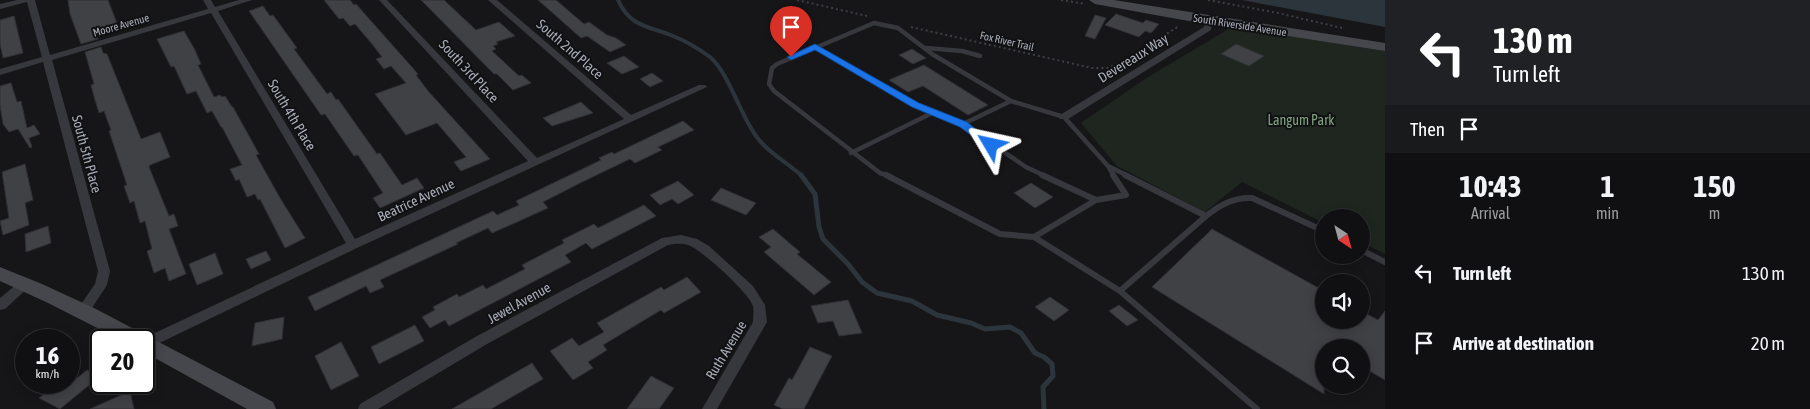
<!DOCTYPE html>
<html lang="en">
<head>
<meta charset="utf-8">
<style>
  :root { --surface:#101012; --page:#19191b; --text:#f1f3f6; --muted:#9c9d9f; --line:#303032 }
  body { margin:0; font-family:"Asap Condensed",sans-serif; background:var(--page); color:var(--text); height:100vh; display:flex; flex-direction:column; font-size:19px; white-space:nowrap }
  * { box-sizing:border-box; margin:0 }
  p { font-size:16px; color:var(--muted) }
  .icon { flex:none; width:28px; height:28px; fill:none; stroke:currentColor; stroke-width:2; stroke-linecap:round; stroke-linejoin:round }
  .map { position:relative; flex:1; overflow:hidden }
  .panel { display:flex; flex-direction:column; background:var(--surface); width:425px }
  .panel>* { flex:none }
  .banner { background:#202124; color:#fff; overflow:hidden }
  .needle { width:32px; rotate:144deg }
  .buttons { position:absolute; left:1315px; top:209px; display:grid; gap:10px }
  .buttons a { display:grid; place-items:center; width:55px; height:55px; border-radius:50%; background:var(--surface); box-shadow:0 2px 12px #0003,0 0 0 1px var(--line); font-size:25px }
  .speed { position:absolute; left:15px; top:329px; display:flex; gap:10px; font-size:25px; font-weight:700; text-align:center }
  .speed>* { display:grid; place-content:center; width:65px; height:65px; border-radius:50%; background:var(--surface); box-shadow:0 2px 12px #0003,0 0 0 1px var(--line); line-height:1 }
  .speed small { font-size:12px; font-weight:400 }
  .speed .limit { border:2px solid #111; border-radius:8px; background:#fff; color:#111 }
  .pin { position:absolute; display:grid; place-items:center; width:42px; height:42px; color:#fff; margin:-51px -21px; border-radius:50% 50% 50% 0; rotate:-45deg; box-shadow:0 0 5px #0007 }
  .pin .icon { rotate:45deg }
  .me { position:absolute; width:55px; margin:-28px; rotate:306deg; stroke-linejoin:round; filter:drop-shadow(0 0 4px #0008) }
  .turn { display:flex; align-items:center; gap:18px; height:105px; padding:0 25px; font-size:22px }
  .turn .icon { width:65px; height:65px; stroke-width:2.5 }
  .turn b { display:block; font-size:35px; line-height:42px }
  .then { display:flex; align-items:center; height:48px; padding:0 25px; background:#0003; gap:10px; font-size:19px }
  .eta { display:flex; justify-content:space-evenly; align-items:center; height:85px; text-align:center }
  .eta b { font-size:30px; font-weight:700; line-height:35px }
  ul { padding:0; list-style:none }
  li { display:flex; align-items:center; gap:15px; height:70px; padding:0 25px }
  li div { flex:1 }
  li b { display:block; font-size:19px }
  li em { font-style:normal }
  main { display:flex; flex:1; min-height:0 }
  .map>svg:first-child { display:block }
  .green { fill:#1e261f }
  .water { fill:#2c353c }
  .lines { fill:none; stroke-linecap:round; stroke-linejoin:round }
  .stream-far1 { stroke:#2c353c; stroke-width:4 }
  .stream { stroke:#2c353c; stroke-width:5 }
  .building { fill:#404145; stroke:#303034 }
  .path { stroke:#3d3f44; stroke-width:2; stroke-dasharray:2 3; stroke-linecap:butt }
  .lane-far1 { stroke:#37383d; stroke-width:4.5 }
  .lane { stroke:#37383d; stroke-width:6 }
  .street { fill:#37383d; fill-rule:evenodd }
  .secondary { fill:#45474d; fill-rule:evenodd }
  .route { fill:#1a73e8; stroke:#114b97 }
  .labels { text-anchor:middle; stroke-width:4; stroke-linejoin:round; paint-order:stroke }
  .far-street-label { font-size:11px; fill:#a8adb8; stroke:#111113 }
  .street-label { font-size:14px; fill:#a8adb8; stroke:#111113 }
  .park-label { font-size:14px; fill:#7fa381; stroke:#111113 }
</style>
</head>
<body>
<main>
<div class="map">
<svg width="1385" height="409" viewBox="0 0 1385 409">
  <rect width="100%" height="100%" fill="#161618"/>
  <path class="green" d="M1232,27L1385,51V254L1361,242V218H1324V223L1242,182L1205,212L1117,166L1081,123L1148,77Z"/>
  <path class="water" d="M1242,0H1385V27Z"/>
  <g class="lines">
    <path class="stream-far1" d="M618,0C630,27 648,26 673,36C686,41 699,49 710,57C728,72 740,114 756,136C768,153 787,162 802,176"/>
    <path class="stream" d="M801,175L815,194L819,227L823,239L848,264L862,282L877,293L912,301L937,315L971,323L985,329L1010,327L1021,333L1035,353L1044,357L1052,364L1053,376L1043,387L1044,409"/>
  </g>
  <path class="building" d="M68,0H108L118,26L95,32L98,39L81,44L70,14Z
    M324,0H350L354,5L356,4L418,74L416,75L428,91L490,159L461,171L454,162L466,157L437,123L406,135L375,94L406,83L391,66L384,69L376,59L382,57L372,44L355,24L350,26L343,18L339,19Z
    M421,0H444L476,30L499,22L515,36L496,42L498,44L493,46L496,49L492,51L519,76L522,75L531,83L513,90L497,74H494Z
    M538,0H556L584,24L589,22L607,35L616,38L626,45L610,52L587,36L581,38Z
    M263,6L270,16L273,15L297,48L294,49L327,94L331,92L336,100L338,99L377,154L380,153L402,185L417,178L424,188L380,208L373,198L383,193L358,155L354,156L325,114L321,115L249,11Z
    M1116,14L1143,23L1146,20L1159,24L1151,33L1145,31L1139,37L1105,25Z
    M1095,15L1106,18L1095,39L1085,36Z
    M14,16L23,53L3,58L0,44V20Z
    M184,31L195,50L201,64L198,65L214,97L220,95L222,97L225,96L232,107H233L259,154L256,155L280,198L305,238L285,248L260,199L258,200L255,194L247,197L239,179L236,181L230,169L242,165L222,127H221L212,111L207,113L196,91L187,94L174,66L171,67L157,39Z
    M1236,44L1264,56L1249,66L1221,54Z
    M101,47L103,53L107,54L141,139L160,132L170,157L150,165L149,167L169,216L174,214L178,226L169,229L186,274L169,281L165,268L154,273L147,251L152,249L145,221L140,223L134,201L130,203L124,186L127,185L109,131L111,130L104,111L99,113L95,100L91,85L94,84L85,52Z
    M912,49L926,58L913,64L899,55Z
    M624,56L639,67L622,74L607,63Z
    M924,65L988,105L968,115L923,86L908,92L889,80Z
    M652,73L663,81L650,87L640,79Z
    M11,83L17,102L21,101L27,128L34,125L40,134L29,138L32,147L30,148L18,129L9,132L3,124L0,105V86Z
    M581,102L593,113L552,126L543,118Z
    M683,121L694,130L658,147L662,150L635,163L630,159L582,182L543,202L548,208L517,222L492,233L488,228L456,243L458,244L380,280L384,287L370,293L366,286L315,311L308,297L493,211L497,215L519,205L516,201L601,160L599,158L612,152L614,154Z
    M25,164L33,200L25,203L29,225L3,235L0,221L9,218L2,172Z
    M678,181L694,195L678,204L672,199L660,205L650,195Z
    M1031,183L1053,197L1035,208L1014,193Z
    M721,188L756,203L746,215L711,200Z
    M644,205L656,216L592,249L586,243L565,255L571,262L449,326L445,320L430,328L422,317L435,310L433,307L457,294L459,297L483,285L486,289L525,269L522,265L564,243L562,240L594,224L598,228Z
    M48,226L51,243L26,252L25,234Z
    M773,229L800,252L797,254L831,282L814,295L764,252L771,247L759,237Z
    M1212,229L1324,291V320H1361V311L1378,320L1385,311V380L1361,366V348H1324V394L1152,287Z
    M266,251L271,260L251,269L246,259Z
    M215,253L223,274L197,285L189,264Z
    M687,277L701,292L664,313L661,310L603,345L607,350L588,362L593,368L573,380L550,351L572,338L579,346L604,332L597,323L661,287L664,290Z
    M1050,297L1069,310L1054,321L1035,307Z
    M848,300L862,333L839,336L833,321L818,323L811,306Z
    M1119,305L1138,320L1127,326L1109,311Z
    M284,317L282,339L252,346L255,323Z
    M415,325L424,341L379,364L371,347Z
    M341,342L359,376L331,390L315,356Z
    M810,347L832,356L804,409H783L774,405L789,378L792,380Z
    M532,363L543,379L491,409H452Z
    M87,370L99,377L60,409L39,398L59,382L71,383Z
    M651,376L674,388L659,409H627Z
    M130,391L134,409H90Z"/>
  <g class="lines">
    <path class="path" d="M797,0L867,16
      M1061,0L1086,4
      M1208,0L1278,13L1342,28
      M911,27L1092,68H1107L1123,62L1179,26"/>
    <path class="lane-far1" d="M815,47L916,105L963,124L1026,167L1045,176
      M926,48L962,51L980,56
      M963,124L1011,101
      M851,153L934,112
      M1110,167L1128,176
      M890,176L880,173L774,91L769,84L772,68L777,64L874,23L898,28L932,54L1011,101L1064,117L1108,166L1114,176"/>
    <path class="lane" d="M886,175L1000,234L1034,237
      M1042,175L1096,200
      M1206,216C1220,205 1234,197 1252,198L1324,231
      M1034,237L1120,291L1257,409
      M1034,237L1096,200L1126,195L1113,175
      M1361,250L1385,262
      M1120,291L1206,216L1125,175"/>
    <path class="street" d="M17,0H35L50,55L208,9L203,0H211L215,7L239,0H252L218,11L355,239L528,161L379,0H387L537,158L624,119L488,0H497L631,115L699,85H705L707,87L357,248L145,350L144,340H140L346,243L211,13L52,60L110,271L107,285L88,314L83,315L78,314L77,310L95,284L98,271L43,62L0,75V69L42,57L27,2L0,9V4Z
      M1208,16L1212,19L1211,30L1068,119H1060L1059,117L1060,115L1204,27V19Z
      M681,235L697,239L709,246L753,286L765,305L767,322L717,409H702L753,322C753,317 754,310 753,306C749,293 701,249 688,245C681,243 675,244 668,245L487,344L378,409H358L360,404L477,336L662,238Z
      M26,278L30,280L32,283L30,286L5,309L0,310V298L22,280Z"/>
    <path class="secondary" d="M1089,0H1114L1385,43V51L1183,20L1095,4Z
      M0,267L42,284L94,308L273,402L276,409H247L144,352V340H121L46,302L0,281Z"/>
  </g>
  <path class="route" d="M815,44L919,103L967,122L996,145L994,147H987L960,127L912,107L815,50L791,60L787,57Z"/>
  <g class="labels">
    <g class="far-street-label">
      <text transform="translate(121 25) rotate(-16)" y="4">Moore Avenue</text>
      <text transform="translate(1240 25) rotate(9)" y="4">South Riverside Avenue</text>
      <text transform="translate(1007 41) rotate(13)" y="4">Fox River Trail</text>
    </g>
    <g class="street-label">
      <text transform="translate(570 49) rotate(41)" y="5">South 2nd Place</text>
      <text transform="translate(1133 58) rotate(-32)" y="5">Devereaux Way</text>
      <text transform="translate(469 71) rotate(47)" y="5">South 3rd Place</text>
      <text transform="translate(292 115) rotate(59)" y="5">South 4th Place</text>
      <text transform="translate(87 154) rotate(75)" y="5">South 5th Place</text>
      <text transform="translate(416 200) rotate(-25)" y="5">Beatrice Avenue</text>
      <text transform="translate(519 303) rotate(-29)" y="5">Jewel Avenue</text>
      <text transform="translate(726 350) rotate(-59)" y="5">Ruth Avenue</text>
    </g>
    <g class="park-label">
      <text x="1301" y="125">Langum Park</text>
    </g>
  </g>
</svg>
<div class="buttons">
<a><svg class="needle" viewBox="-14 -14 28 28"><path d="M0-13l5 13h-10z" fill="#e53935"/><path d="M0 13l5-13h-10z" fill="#9c9d9f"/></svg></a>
<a><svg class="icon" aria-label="sound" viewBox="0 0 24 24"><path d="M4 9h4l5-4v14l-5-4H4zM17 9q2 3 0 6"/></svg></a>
<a><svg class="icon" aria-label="search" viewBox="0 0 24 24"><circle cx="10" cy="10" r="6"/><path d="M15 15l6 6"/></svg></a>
</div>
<div class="speed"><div>16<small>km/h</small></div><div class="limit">20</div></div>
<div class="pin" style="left:791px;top:57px;background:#d93025"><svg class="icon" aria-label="arrive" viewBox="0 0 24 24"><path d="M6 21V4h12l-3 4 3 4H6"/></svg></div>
<svg class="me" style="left:991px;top:145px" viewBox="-20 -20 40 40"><path d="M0-17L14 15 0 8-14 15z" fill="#1a73e8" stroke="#fff" stroke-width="4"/></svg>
</div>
<section class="panel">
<div class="banner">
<div class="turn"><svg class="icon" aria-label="left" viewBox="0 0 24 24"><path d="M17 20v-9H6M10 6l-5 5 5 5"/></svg><div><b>130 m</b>Turn left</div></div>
<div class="then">Then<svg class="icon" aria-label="arrive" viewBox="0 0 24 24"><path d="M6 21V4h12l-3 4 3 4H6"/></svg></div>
</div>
<div class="eta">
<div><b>10:43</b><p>Arrival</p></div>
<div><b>1</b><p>min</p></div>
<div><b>150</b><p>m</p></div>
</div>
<ul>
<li><svg class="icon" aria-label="left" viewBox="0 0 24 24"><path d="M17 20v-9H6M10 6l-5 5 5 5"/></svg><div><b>Turn left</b></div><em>130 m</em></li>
<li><svg class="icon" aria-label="arrive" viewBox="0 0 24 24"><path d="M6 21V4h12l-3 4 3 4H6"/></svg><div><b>Arrive at destination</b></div><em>20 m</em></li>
</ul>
</section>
</main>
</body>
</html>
